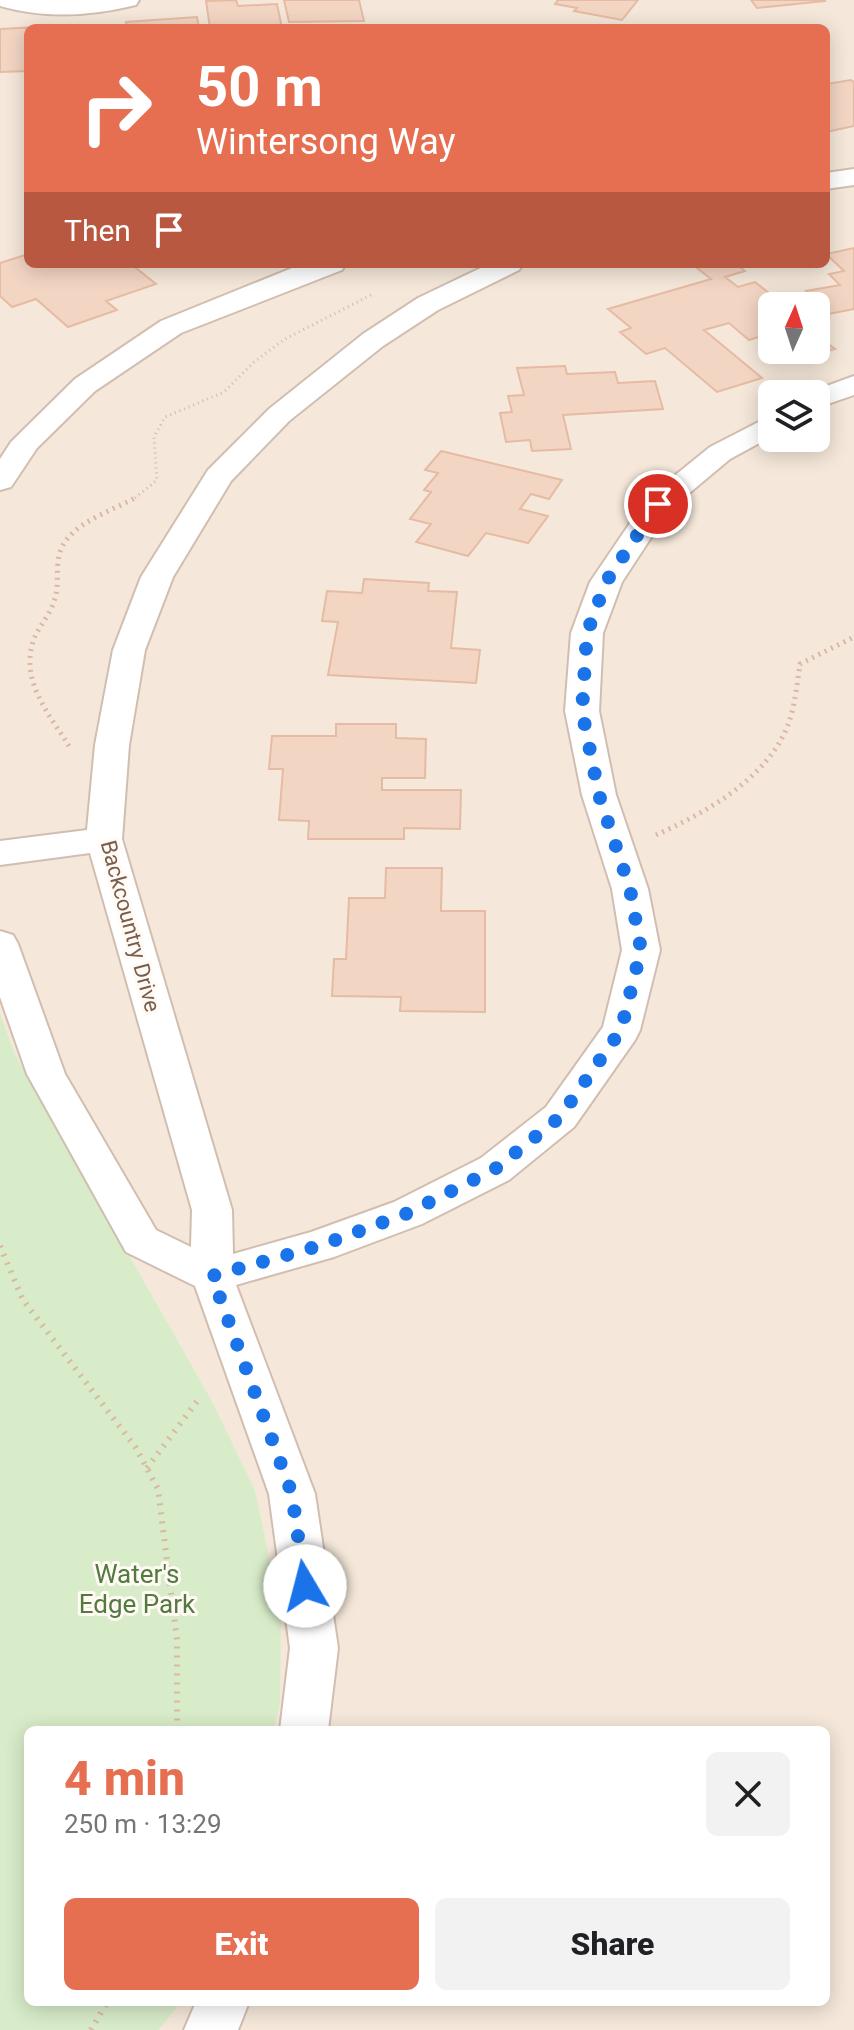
<!DOCTYPE html>
<html lang="en">
<head>
<meta charset="utf-8">
<style>
  :root { --surface:#fff; --page:#f2f2f2; --text:#202124; --muted:#757577; --accent:#e76f51 }
  body { margin:0; font-family:Roboto,sans-serif; background:var(--page); color:var(--text); height:100vh; display:flex; flex-direction:column; font-size:30px; white-space:nowrap }
  * { box-sizing:border-box; margin:0 }
  p { font-size:26px; color:var(--muted) }
  .icon { flex:none; width:44px; height:44px; fill:none; stroke:currentColor; stroke-width:2; stroke-linecap:round; stroke-linejoin:round }
  .map { position:relative; flex:1; overflow:hidden }
  .side { position:absolute; left:24px; top:1726px; width:806px; height:280px; display:flex; flex-direction:column; background:var(--surface); border-radius:12px; box-shadow:0 4px 20px #0003 }
  .side>* { flex:none }
  .top-card { position:absolute; left:24px; top:24px; width:806px; height:244px; border-radius:12px; box-shadow:0 4px 20px #0003; background:#e76f51; color:#fff; overflow:hidden }
  .needle { width:52px; rotate:3deg }
  .fabs { position:absolute; left:758px; top:292px; display:grid; gap:16px }
  .fabs a { display:grid; place-items:center; width:72px; height:72px; border-radius:12px; background:var(--surface); box-shadow:0 4px 20px #0003; font-size:40px }
  .pin { position:absolute; display:grid; place-items:center; width:68px; height:68px; color:#fff; margin:-34px; border:4px solid #fff; border-radius:50%; box-shadow:0 2px 8px #0007 }
  .me { position:absolute; width:88px; margin:-44px; rotate:352deg; stroke-linejoin:round; filter:drop-shadow(0 0 6px #0008) }
  .turn { display:flex; align-items:center; gap:28px; height:168px; padding:0 40px; font-size:36px }
  .turn .icon { width:104px; height:104px; stroke-width:2.5 }
  .turn b { display:block; font-size:56px; line-height:68px }
  .then { display:flex; align-items:center; height:76px; padding:0 40px; background:#0003; gap:16px; font-size:30px }
  .round { display:grid; place-items:center; flex:none; width:84px; height:84px; border-radius:12px; background:var(--page) }
  .head { display:flex; align-items:center; justify-content:space-between; height:136px; padding:0 40px }
  h1 { font-size:48px; font-weight:800; line-height:60px; color:var(--accent) }
  .action { display:flex; gap:16px; margin-top:auto; padding:16px 40px }
  .action a { flex:1; height:92px; border-radius:12px; background:var(--accent); color:#fff; font-size:32px; font-weight:800; line-height:92px; text-align:center }
  .action a+a { background:var(--page); color:var(--text) }
  .map>svg:first-child { display:block }
  .residential { fill:#f5e8da; fill-rule:evenodd }
  .green { fill:#d8ecc9 }
  .building { fill:#f3d5c3; stroke:#e6bba3; stroke-width:2 }
  .lines { fill:none; stroke-linecap:round; stroke-linejoin:round }
  .street-casing { stroke:#d1beb0; stroke-width:4 }
  .path-far2 { stroke:#d9b8a5; stroke-width:3; stroke-dasharray:1 4; stroke-linecap:butt }
  .path-far1 { stroke:#d9b8a5; stroke-width:5; stroke-dasharray:2 5; stroke-linecap:butt }
  .path { stroke:#d9b8a5; stroke-width:6; stroke-dasharray:2 7; stroke-linecap:butt }
  .street { fill:#fff; fill-rule:evenodd }
  .route { stroke:#1a73e8; stroke-width:14; stroke-dasharray:0 25.2 }
  .labels { text-anchor:middle; stroke-width:6; stroke-linejoin:round; paint-order:stroke }
  .street-label { font-size:22px; fill:#7a5c4d; stroke:#fffaf3 }
  .near-park-label { font-size:26px; fill:#537a41; stroke:#fffaf3 }
</style>
</head>
<body>
<div class="map">
<svg width="854" height="2030" viewBox="0 0 854 2030">
  <rect width="100%" height="100%" fill="#fdf6ec"/>
  <path class="residential" d="M0,0H854V2030H159L181,2002H826V1730H274L280,1703L255,1490L212,1401L15,1054L0,1013ZM28,28H826V264H28ZM772,306H816V350H772ZM772,394H816V438H772Z"/>
  <path class="green" d="M0,1013L15,1054L212,1401L255,1490L281,1615L280,1703L274,1730H28V2002H181L159,2030H0Z"/>
  <path class="building" d="M236,0L238,6L277,4L282,28H210L206,1Z
    M284,0H359L364,21L289,22Z
    M558,0H638L622,20L574,11L577,8L555,4Z
    M751,0H824L825,1L757,8Z
    M197,17L199,28H127L126,22Z
    M36,27L28,28V71L0,72V29Z
    M851,80L854,82V126L826,132V84Z
    M854,248V309L829,314L806,291L840,285L829,274L844,271L826,254Z
    M28,254V264H131L156,284L106,301L117,310L68,327L36,299L12,307L0,296V263Z
    M692,264H736L745,271L725,277L738,287L755,282L784,305L772,306V345L761,336L749,340L729,323L704,330L762,378L717,392L665,348L646,354L620,332L631,328L608,309L711,279Z
    M816,335L835,349L793,362L779,350H816Z
    M565,366L567,374L615,372L618,383L655,381L663,409L563,415L571,449L532,451L530,440L506,442L500,413L512,412L508,396L524,395L517,368Z
    M441,451L562,480L549,499L531,494L520,509L548,516L528,543L486,533L468,556L416,542L431,524L410,519L431,492L424,490L438,473L425,470Z
    M364,579L429,583L428,591L457,592L451,648L480,650L476,683L328,675L338,622L322,621L327,591L362,593Z
    M336,724H396V738L426,739L425,778H382V790H461L460,829L404,828V839H308L309,821L279,820L283,769H269L272,736H336Z
    M386,868H442L441,911H485V1012L400,1011L401,997L332,996L334,959H346L349,898H385Z"/>
  <g class="lines">
    <defs>
      <path id="street" d="M0,0H139L136,5C91,16 45,19 0,6Z
        M854,169V185L826,189V173Z
        M302,264H346L342,270L181,333L95,391L37,448L11,487L0,490V459L11,442L75,379L161,321Z
        M489,264H523L519,270L438,310L383,346L289,421L231,481L173,577L145,650L129,745L122,839L232,1210L233,1254L311,1232L394,1202L481,1158L546,1107L603,1027L622,950L612,889L582,795L565,711L571,633L590,582L647,498L710,447L772,415V436L730,459L669,510L622,582L603,633L599,711L616,795L648,889L660,950L640,1030L635,1040L574,1127L509,1180L422,1224L334,1257L236,1285L315,1494L338,1648L328,1730H280L290,1648L269,1494L195,1286L126,1252L27,1074L0,997V931L13,935L18,944L65,1074L156,1230L191,1247L192,1210L90,853L0,865V841L87,830L95,745L113,650L141,577L208,470L269,409L363,334L418,298Z
        M854,376V395L816,408V394H805Z
        M196,2002H249L238,2030H184Z"/>
    </defs>
    <use href="#street" class="street-casing"/>
    <path class="path-far2" d="M135,498L157,480L154,437L165,417L224,392L254,362L285,339L373,294"/>
    <path class="path-far1" d="M69,746C49,714 19,680 34,639C39,626 50,615 54,601C60,586 55,568 60,552C70,522 114,511 138,496
      M656,835C705,813 767,779 788,725C795,706 797,684 800,664L854,637"/>
    <path class="path" d="M0,1246L23,1300L136,1448L158,1489L177,1640V1730
      M147,1468L201,1396
      M91,2030L107,2002"/>
    <use href="#street" class="street"/>
  </g>
  <g class="lines">
    <path class="route" d="M305,1586L292,1494L212,1276L319,1246L408,1213L495,1169L560,1117L621,1030L641,950L630,889L599,795L582,711L587,633L606,582L658,504"/>
  </g>
  <g class="labels">
    <g class="street-label">
      <text transform="translate(131 926) rotate(75)" y="8">Backcountry Drive</text>
    </g>
    <g class="near-park-label">
      <text x="137" y="1583">Water's<tspan x="137" dy="30">Edge Park</tspan></text>
    </g>
  </g>
</svg>
<div class="fabs">
<a><svg class="needle" viewBox="-14 -14 28 28"><path d="M0-13l5 13h-10z" fill="#e53935"/><path d="M0 13l5-13h-10z" fill="#757577"/></svg></a>
<a><svg class="icon" aria-label="layers" viewBox="0 0 24 24"><path d="M12 4l9 5-9 5-9-5zM3 14l9 5 9-5"/></svg></a>
</div>
<div class="pin" style="left:658px;top:504px;background:#d93025"><svg class="icon" aria-label="arrive" viewBox="0 0 24 24"><path d="M6 21V4h12l-3 4 3 4H6"/></svg></div>
<svg class="me" style="left:305px;top:1586px" viewBox="-20 -20 40 40"><circle r="19" fill="#fff"/><path d="M0-13L10 11 0 6-10 11z" fill="#1a73e8"/></svg>
<div class="top-card">
<div class="turn"><svg class="icon" aria-label="right" viewBox="0 0 24 24"><path d="M7 20v-9h11M14 6l5 5-5 5"/></svg><div><b>50 m</b>Wintersong Way</div></div>
<div class="then">Then<svg class="icon" aria-label="arrive" viewBox="0 0 24 24"><path d="M6 21V4h12l-3 4 3 4H6"/></svg></div>
</div>
<section class="side">
<div class="head"><div><h1>4 min</h1><p>250 m · 13:29</p></div><a class="round"><svg class="icon" aria-label="close" viewBox="0 0 24 24"><path d="M6 6l12 12M18 6L6 18"/></svg></a></div>
<div class="action"><a>Exit</a><a>Share</a></div>
</section>
</div>
</body>
</html>
